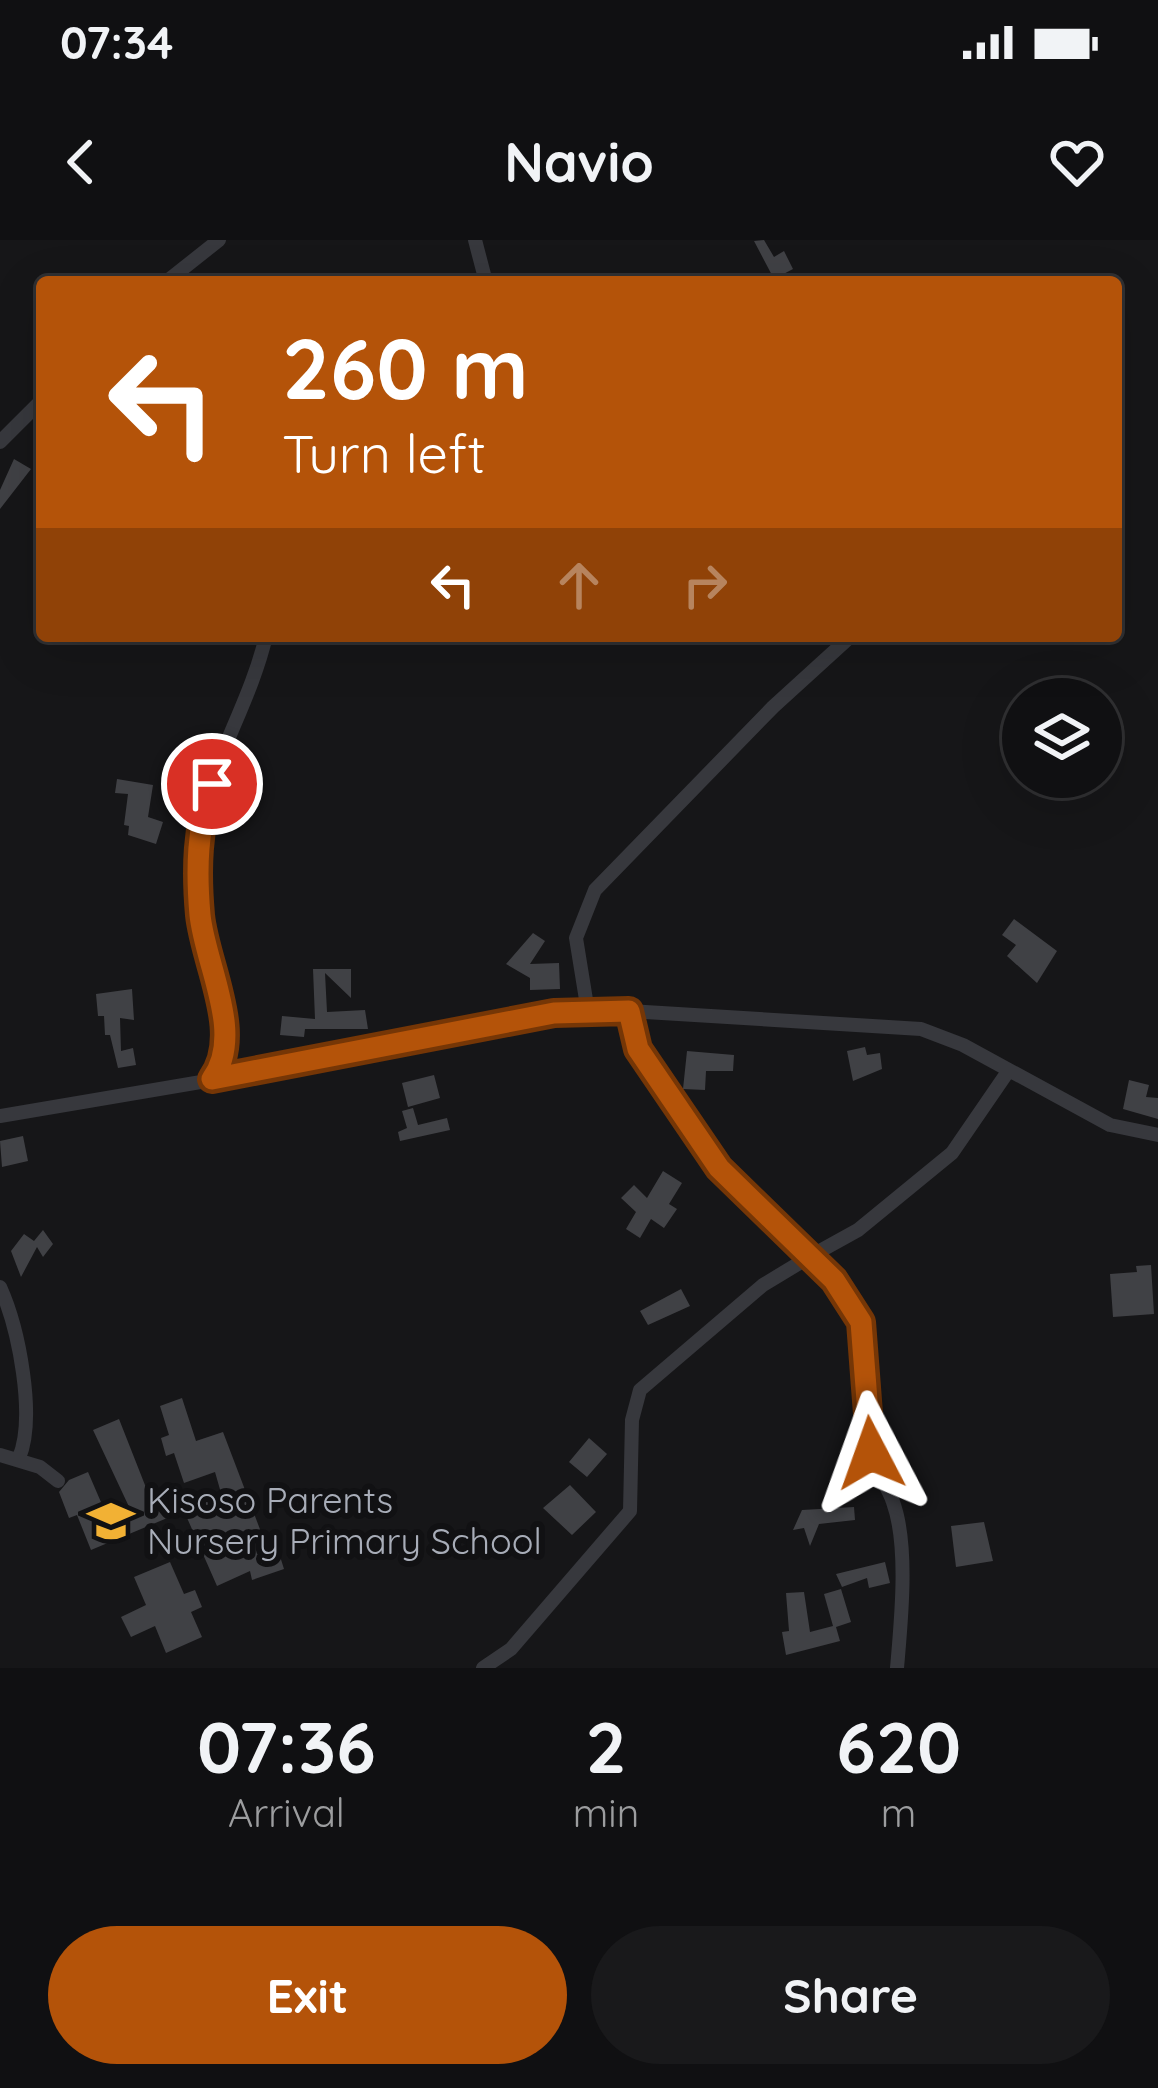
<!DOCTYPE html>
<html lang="en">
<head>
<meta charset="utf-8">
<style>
  :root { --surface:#101012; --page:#19191b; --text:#f1f3f6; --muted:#9c9d9f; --line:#303032; --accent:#b45309 }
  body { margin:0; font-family:Quicksand,sans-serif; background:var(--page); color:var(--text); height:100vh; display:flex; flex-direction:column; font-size:45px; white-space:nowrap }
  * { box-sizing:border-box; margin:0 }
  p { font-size:39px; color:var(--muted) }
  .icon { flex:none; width:66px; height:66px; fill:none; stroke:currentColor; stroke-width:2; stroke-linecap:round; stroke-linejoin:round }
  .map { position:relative; height:1428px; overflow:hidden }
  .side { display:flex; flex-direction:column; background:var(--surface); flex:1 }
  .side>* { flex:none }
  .top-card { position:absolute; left:36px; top:36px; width:1086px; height:366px; border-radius:12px; box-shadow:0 12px 48px #0002,0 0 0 3px var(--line); background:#b45309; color:#fff; overflow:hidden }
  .tools { position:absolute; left:1002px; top:438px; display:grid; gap:24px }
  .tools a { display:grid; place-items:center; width:120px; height:120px; border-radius:50%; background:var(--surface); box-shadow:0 12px 48px #0002,0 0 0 3px var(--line); font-size:60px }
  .pin { position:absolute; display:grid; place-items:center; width:102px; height:102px; color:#fff; margin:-51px; border:6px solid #fff; border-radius:50%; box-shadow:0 3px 12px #0007 }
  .me { position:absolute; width:132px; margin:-66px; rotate:356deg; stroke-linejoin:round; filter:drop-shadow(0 0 9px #0008) }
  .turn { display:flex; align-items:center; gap:42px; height:252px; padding:0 48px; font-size:54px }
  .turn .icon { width:156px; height:156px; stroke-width:2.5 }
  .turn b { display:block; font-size:84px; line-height:102px }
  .lanes { display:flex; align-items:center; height:114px; padding:0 48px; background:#0003; justify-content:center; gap:60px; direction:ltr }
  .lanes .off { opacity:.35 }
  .eta { display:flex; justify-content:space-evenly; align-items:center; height:204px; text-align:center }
  .eta b { font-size:72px; font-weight:800; line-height:84px }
  .cta { display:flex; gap:24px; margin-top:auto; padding:24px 48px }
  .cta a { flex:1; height:138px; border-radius:72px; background:var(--accent); color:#fff; font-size:48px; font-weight:800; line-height:138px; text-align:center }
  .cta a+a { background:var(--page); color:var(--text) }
  .status { display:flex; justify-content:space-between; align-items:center; height:84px; padding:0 60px; background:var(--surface); direction:ltr }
  .status svg { height:33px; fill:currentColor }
  header { display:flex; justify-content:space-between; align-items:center; height:156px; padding:0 48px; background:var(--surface); font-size:54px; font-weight:800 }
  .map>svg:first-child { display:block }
  .building { fill:#404145 }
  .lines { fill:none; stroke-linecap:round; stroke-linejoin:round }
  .minor { stroke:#37383d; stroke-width:14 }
  .route-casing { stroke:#753606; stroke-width:30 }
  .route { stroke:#b45309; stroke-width:21 }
  .labels { text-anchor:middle; stroke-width:12; stroke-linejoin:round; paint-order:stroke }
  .poi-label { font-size:36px; fill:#a8adb8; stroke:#111113; text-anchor:start }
</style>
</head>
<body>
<div class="status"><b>07:34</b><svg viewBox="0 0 49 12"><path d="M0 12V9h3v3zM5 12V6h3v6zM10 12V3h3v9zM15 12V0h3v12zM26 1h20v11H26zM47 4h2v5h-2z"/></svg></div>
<header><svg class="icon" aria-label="back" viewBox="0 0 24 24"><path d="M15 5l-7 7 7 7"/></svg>Navio<svg class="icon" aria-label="heart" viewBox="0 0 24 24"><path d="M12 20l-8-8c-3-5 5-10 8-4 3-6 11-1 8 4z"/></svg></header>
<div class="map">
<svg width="1158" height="1428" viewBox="0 0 1158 1428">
  <rect width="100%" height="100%" fill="#161618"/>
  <path class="building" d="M764,0L774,17L784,11L793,29L774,39L754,1Z
    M14,219L31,229L0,269V250Z
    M117,539L153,545L148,577L163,582L156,604L128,595L129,586L124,585L128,554L115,553Z
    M1014,679L1057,711L1037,743L1007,716L1016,705L1002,695Z
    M533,693L545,701L530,724L559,723L560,749L530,750V738L506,724Z
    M313,729H351V758L325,733L327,772L365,770L368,789H305L304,797L280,795L282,776L315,779Z
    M132,749L134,780L120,778L121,811L133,808L136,825L118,828L110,795H105L104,776H98L96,754Z
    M865,807L867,815L880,813L882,829L853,841L847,811Z
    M687,811L734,815L733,831H706L705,850L683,849Z
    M434,835L440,858L408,867L402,843Z
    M1129,840L1149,845L1146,857L1158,858V879L1123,869Z
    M413,868L418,885L447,878L450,890L400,901L398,892L407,888L402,871Z
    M23,896L28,921L2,927L0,901Z
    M663,931L682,943L669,964L677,969L664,988L651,979L640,998L626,989L636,972L621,958L634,945L647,958Z
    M43,990L53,1004L43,1017L37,1007L21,1037L11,1011L24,994L34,1001Z
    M1151,1025L1154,1074L1113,1077L1110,1034L1137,1032L1136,1026Z
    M681,1049L690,1066L648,1085L640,1071Z
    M182,1158L196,1201L223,1192L269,1313L278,1310L284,1329L252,1340L250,1331L217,1346L184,1271L91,1310L77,1275L69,1278L59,1252L69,1240L88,1232L113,1290L130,1282L126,1273L131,1271L93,1190L119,1179L154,1268L189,1257L192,1267L221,1253L215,1232L184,1243L174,1213L166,1216L161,1198L169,1195L160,1166Z
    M589,1198L607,1214L587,1237L569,1222Z
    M570,1245L596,1272L572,1295L543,1268Z
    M854,1267L855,1280L819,1284L810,1306L804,1288L793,1290L802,1270Z
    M984,1282L993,1321L956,1327L951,1286Z
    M170,1322L184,1354L195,1350L202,1367L191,1372L202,1397L166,1413L155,1386L131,1397L121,1377L146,1365L134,1337Z
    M885,1322L890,1343L869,1348L867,1338L842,1347L836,1334Z
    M841,1349L851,1382L836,1387L840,1401L786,1415L782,1392L789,1391L786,1353L804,1352L810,1392L833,1386L824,1354Z"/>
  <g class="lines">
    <path class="minor" d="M475,0L486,42
      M166,42L219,0
      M0,202L42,160
      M629,771L638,809L719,929L811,1016L858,990L952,913L1009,830
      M588,772L576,698L595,650L773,467L851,396
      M212,839C246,793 203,722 200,670C198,637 194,602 203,569C219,509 252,456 266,396
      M0,876L325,821L554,773L629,771L921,789L963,805L1110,885L1158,895
      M0,1047C19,1089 36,1177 19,1218
      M0,1215L40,1227L58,1241
      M483,1428L511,1409L630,1271L632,1180L640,1150L763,1045L811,1016C829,1035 851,1057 861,1082C876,1122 863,1170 871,1211C874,1231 887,1244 893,1262C909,1306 901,1381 897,1428"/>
  </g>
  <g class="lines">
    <defs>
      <path id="route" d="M212,544C197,588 196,630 200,675C205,725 245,794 212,839L554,773L629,771L638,809L719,928L834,1040L861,1082L871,1213"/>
    </defs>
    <use href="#route" class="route-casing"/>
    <use href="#route" class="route"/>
  </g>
  <defs>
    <symbol id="school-bare" viewBox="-9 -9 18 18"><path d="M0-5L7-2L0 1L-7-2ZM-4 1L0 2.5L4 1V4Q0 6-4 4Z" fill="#f2b134" stroke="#111113" stroke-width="2.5" paint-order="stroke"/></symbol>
  </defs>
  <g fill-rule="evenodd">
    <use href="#school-bare" x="78" y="1248" width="66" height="66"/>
  </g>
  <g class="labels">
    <g class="poi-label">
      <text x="147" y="1273">Kisoso Parents<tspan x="147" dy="41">Nursery Primary School</tspan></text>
    </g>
  </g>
</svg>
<div class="tools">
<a><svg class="icon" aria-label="layers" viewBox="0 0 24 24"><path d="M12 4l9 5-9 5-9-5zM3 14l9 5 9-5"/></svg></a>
</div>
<div class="pin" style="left:212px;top:544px;background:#d93025"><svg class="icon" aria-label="arrive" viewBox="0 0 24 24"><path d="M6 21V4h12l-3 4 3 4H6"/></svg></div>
<svg class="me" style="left:871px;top:1213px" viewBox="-20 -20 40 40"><path d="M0-17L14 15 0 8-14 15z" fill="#b45309" stroke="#fff" stroke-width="4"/></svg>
<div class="top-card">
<div class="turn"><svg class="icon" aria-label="left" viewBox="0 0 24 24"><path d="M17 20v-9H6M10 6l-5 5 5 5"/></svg><div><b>260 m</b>Turn left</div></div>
<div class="lanes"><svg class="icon" aria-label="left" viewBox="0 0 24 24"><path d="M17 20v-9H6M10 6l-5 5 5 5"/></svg><svg class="icon off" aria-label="ahead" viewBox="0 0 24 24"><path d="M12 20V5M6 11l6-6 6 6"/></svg><svg class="icon off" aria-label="right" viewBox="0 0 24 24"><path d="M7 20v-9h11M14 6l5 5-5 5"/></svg></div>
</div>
</div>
<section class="side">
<div class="eta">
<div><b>07:36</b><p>Arrival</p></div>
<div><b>2</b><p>min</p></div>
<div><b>620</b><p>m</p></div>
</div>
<div class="cta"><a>Exit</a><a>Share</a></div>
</section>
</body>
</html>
